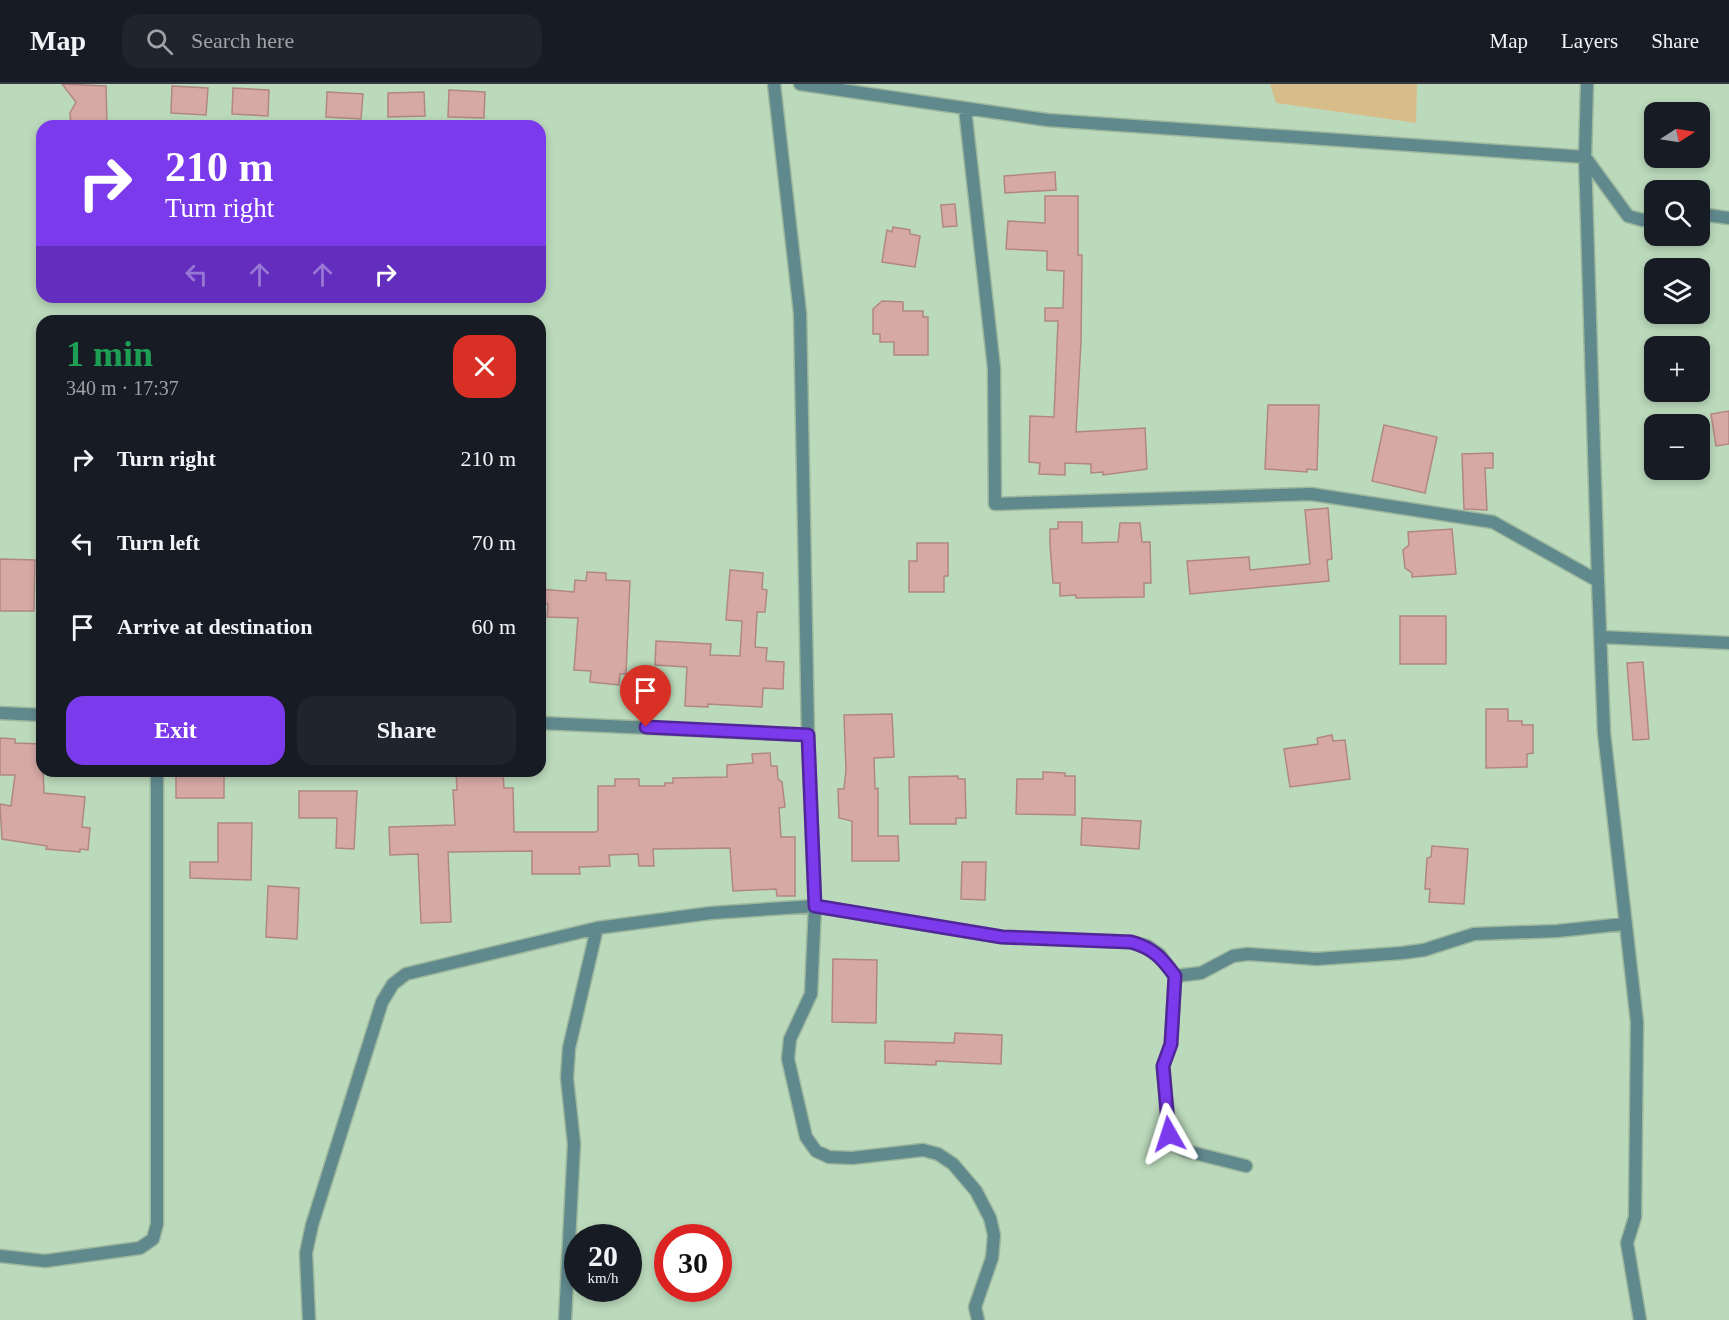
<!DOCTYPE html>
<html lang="en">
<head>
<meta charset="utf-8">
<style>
  :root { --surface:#171b24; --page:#20242c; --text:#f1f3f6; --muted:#9ea1a6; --line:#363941; --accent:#7c3aed }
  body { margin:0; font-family:Georgia,serif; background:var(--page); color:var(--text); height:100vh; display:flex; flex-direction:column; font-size:22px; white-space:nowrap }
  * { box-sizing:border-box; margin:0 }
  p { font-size:20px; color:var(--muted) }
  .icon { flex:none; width:33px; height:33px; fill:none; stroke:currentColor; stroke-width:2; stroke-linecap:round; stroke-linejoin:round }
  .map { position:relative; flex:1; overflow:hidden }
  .drawer { position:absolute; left:36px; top:231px; width:510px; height:462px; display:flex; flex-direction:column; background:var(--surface); border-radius:18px; box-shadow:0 3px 9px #0003 }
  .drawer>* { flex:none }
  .guide { position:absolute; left:36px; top:36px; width:510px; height:183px; border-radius:18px; box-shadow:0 3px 9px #0003; background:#7c3aed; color:#fff; overflow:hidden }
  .needle { width:39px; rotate:78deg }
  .controls { position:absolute; left:1644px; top:18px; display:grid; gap:12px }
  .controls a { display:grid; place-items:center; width:66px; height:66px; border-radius:12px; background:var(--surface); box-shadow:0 3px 9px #0003; font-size:30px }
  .speed { position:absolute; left:564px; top:1140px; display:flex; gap:12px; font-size:30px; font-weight:700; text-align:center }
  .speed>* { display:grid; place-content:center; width:78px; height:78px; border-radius:50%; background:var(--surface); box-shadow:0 3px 9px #0003; line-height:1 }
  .speed small { font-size:15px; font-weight:400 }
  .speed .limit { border:9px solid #d22; background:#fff; color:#111 }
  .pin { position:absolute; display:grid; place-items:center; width:51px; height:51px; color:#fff; margin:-62px -26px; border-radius:50% 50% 50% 0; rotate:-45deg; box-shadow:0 0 6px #0007 }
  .pin .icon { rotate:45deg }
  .me { position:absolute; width:66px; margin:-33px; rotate:354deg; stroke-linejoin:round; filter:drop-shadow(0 0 4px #0008) }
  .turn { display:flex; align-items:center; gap:21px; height:126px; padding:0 30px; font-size:27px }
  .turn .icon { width:78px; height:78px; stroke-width:2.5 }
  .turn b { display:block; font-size:42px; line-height:51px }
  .lanes { display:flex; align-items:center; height:57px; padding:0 30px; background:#0003; justify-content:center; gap:30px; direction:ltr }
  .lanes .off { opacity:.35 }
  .round { display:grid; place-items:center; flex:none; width:63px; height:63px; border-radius:18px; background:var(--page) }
  .overview { display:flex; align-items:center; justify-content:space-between; height:102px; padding:0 30px }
  h1 { font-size:36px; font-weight:700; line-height:45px; color:#1e9e55 }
  .button { display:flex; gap:12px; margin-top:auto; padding:12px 30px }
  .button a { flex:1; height:69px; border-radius:18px; background:var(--accent); color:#fff; font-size:24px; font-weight:700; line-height:69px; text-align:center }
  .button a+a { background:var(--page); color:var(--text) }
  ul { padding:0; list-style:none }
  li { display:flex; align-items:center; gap:18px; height:84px; padding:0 30px }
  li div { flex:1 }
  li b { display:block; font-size:22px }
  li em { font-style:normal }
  header { display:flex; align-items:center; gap:36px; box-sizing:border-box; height:84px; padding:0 30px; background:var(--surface); border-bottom:2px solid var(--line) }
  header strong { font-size:28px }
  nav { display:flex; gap:33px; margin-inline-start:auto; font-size:21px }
  .search { width:420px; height:54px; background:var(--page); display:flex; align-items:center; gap:15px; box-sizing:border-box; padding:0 21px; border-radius:18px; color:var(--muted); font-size:22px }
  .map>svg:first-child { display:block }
  .green { fill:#d7bd89 }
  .building { fill:#d6a9a4; stroke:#b18782; stroke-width:1.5 }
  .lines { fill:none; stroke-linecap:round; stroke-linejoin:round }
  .minor-casing { stroke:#9cb79c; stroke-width:15 }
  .minor { stroke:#60898e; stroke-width:12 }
  .route-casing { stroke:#51269a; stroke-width:15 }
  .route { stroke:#7c3aed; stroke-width:10 }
</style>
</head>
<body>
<header>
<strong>Map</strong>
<div class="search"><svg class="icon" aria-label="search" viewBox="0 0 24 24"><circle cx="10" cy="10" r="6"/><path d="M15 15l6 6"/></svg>Search here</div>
<nav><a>Map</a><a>Layers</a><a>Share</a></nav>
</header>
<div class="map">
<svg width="1729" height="1236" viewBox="0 0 1729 1236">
  <rect width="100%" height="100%" fill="#bbd9bb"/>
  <path class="green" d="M1270,0H1417L1416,39L1276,19Z"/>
  <path class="building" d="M62,0L106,2L107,42H71L70,29L76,18Z
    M172,2L208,4L206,31L171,29Z
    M233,4L269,6L268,32L232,30Z
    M449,6L485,8L484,34L448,33Z
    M327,8L363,10L361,35L326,33Z
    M424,8L425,32L388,33V9Z
    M1055,88L1056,106L1005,109L1004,92Z
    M1045,112H1078V171H1082L1081,257L1076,348L1145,344L1147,385L1103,391V388L1091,389V380L1065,379V391L1039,390L1040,379L1029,378L1030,332L1054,333L1058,237H1045V224H1063L1064,187L1047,186V167L1006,165L1008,137L1045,139Z
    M955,120L957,142L943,143L941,121Z
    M893,143L910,146V150L920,152L915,183L882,178L887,146L892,148Z
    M882,217L903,218V227H923V233H928V271H894V258H880V250H873V225Z
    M1268,321H1319L1317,386L1307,385V388L1265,385Z
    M1729,327V360L1716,362L1711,330Z
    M1384,341L1437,353L1425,409L1372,397Z
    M1493,369V384H1485L1487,426L1464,425L1462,370Z
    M1328,424L1332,475L1327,476L1329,497L1190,510L1187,477L1249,473L1250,486L1310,480L1305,426Z
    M1058,438H1082V459L1118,458L1120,439H1140L1142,458H1150L1151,499H1144V513L1076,514V511L1060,512V499H1053L1050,461V445H1058Z
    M1452,445L1456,490L1412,493V489L1405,484L1403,466L1409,461L1408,448Z
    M917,459H948V492H944V508H909V477H917Z
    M0,475L35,476L34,527H0Z
    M730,486L763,489L762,505L767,506L765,528H757L755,563L767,564L766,577L784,578L783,605L763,604L762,623L708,620V623L685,622L687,583L655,581L656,557L711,560L710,571L740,572L742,537L726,536Z
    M587,488L606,489V496L630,497L626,590H620L619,601L590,598L591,587L574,586L578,534L547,533L548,520L540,519V505L574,508L575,496L586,497Z
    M1400,532H1446V580H1400Z
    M1643,578L1649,655L1633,656L1627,579Z
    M1486,625H1508V637H1522V641H1533V669L1527,670V683L1486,684Z
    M892,630L894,673L874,674L875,705L878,704V752H898L899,777H852V737L839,734L838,705H844L846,686L844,631Z
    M1332,651L1333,657L1345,656L1350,695L1290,703L1284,665L1318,660L1317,654Z
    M0,654L15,655V659L42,660L44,709L85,713L82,743L90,744L88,766L80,765V768L46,765L47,762L2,755L0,720L11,722L15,691H0Z
    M770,669L771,682H777L778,695L782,698L785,723L779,724L781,753H795V812H777L776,805L733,807L730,764L653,765L654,782H639L638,770L609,771L610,782L579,783L580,790H532V767L448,768L451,838L421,839L418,770L390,771L389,743L455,741L453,706H457L456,687H503L504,704H513L514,748H596L598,746V702H615V695H639V702H665V699H673V694L727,693V681L753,679L752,670Z
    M176,687H224V714H176Z
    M1043,688L1065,689V692H1075V731L1016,730L1017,695H1043Z
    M958,692V695H965L966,734H956V740H910L909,693Z
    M299,707H357L354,765L336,764L337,734H299Z
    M1082,734L1141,737L1139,765L1081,761Z
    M218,739H252L251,796L190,794V778H218Z
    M1432,762L1468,765L1464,820L1429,818L1430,805H1425L1427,774L1431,773Z
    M962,778H986L985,816L961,815Z
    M268,802L299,804L297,855L266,853Z
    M833,875L877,876L876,939L832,938Z
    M955,949L1002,951L1001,980L936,977V981L885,979V957L954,959Z"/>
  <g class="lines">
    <defs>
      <path id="minor" d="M774,0L800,229L808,651L815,822L811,910L790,955L788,975L806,1053L816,1067L829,1073L852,1074L923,1066L938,1070L953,1080L976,1107L990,1134L994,1151L992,1174L975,1223L978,1236
        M800,0L1047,36L1585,73L1628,132L1642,136L1654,135
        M1587,0L1585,73L1598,497L1604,649L1637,938L1635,1133L1627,1159L1640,1236
        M965,25L994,284L995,420L1311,410L1493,438L1598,497
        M1700,130L1729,134
        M1601,553L1729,559
        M0,629L42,631
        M540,639L808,651
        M1175,892L1201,889L1233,872L1248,870L1317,875L1402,869L1424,866L1474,850L1557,847L1624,840
        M0,1172L45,1177L140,1164L153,1155L157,1140V687
        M309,1236L306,1169L312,1141L382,918L393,900L406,890L597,844L711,829L815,822L1002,853L1131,858L1147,862L1160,871L1175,892L1171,960L1163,982L1169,1050L1176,1062L1186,1067L1246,1082
        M565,1236L574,1060L567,994L569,964L597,844"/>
    </defs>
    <use href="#minor" class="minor-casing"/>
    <use href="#minor" class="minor"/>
  </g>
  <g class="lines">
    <defs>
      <path id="route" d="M646,643L808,651L815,822L1002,853L1131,858C1153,864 1162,874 1175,892L1171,960L1163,982L1169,1050"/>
    </defs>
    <use href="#route" class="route-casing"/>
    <use href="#route" class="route"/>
  </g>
</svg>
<div class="controls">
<a><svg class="needle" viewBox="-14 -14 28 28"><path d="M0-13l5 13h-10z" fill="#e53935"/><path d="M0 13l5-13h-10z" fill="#9ea1a6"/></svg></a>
<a><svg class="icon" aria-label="search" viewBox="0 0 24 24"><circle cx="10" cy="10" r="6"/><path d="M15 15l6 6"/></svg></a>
<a><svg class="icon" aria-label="layers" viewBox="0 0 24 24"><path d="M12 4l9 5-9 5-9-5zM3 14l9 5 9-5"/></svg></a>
<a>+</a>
<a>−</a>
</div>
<div class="speed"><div>20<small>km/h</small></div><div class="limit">30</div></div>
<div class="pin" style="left:646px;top:643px;background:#d93025"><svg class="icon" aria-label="arrive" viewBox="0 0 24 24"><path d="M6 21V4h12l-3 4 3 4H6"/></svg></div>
<svg class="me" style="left:1169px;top:1050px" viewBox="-20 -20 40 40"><path d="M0-17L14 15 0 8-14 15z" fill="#7c3aed" stroke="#fff" stroke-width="4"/></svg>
<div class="guide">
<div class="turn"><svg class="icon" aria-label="right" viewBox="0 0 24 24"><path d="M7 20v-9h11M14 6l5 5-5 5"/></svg><div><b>210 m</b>Turn right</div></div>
<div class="lanes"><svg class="icon off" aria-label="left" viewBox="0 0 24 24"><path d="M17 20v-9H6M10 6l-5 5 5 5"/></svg><svg class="icon off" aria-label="ahead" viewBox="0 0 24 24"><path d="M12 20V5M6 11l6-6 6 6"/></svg><svg class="icon off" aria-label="ahead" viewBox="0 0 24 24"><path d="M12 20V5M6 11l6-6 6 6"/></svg><svg class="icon" aria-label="right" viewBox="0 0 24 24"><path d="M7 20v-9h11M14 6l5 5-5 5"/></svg></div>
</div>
<section class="drawer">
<div class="overview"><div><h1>1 min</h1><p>340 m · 17:37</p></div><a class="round" style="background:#d93025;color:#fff"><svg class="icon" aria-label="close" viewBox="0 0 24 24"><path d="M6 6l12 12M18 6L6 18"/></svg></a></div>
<ul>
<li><svg class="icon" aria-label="right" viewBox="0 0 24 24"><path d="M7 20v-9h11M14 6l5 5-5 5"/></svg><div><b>Turn right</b></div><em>210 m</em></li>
<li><svg class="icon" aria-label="left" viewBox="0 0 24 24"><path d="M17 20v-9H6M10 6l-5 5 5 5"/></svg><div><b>Turn left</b></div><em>70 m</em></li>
<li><svg class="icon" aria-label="arrive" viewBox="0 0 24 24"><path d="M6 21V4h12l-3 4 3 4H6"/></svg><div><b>Arrive at destination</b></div><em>60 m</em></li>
</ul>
<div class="button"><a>Exit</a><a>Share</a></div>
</section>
</div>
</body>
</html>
